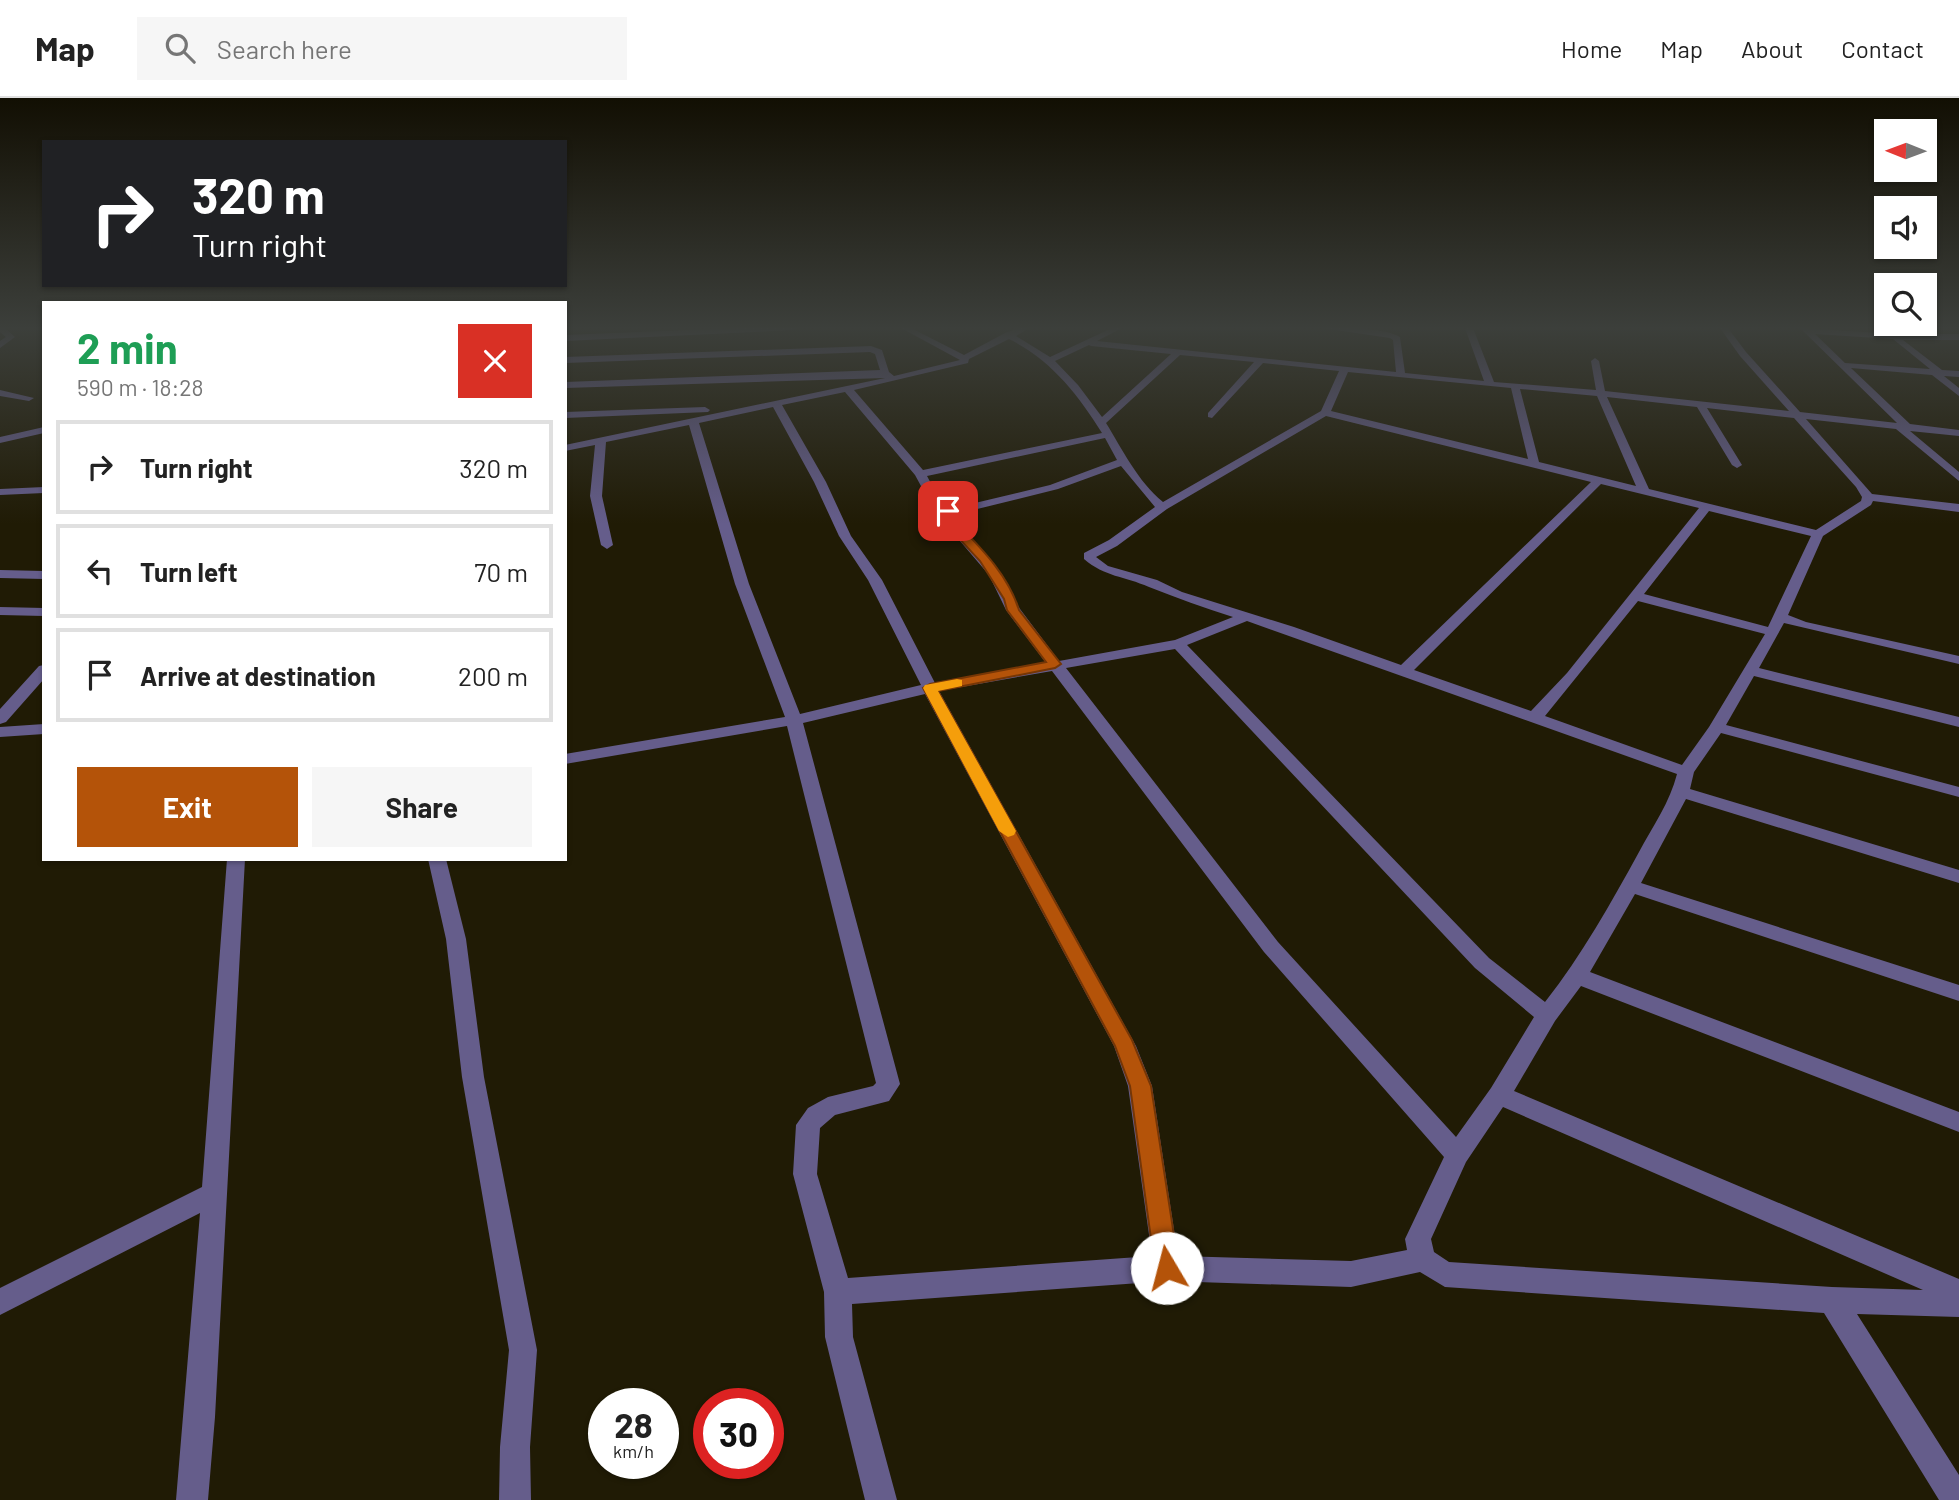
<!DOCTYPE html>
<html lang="en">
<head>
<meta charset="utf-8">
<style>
  :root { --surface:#fff; --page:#f6f6f6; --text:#222; --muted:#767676; --line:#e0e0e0; --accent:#b45309 }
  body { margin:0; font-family:Barlow,sans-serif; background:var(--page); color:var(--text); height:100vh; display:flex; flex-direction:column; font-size:26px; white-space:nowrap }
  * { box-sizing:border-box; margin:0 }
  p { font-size:23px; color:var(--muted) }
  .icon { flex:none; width:38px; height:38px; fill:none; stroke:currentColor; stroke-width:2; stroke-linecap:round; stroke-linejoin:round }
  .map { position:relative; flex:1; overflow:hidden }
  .panel { position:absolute; left:42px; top:203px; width:525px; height:560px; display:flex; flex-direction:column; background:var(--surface); border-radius:0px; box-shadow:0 2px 5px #0004 }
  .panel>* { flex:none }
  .guide { position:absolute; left:42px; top:42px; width:525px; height:147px; border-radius:0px; box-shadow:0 2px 5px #0004; background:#202124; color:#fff; overflow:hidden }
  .needle { width:46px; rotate:271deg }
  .fabs { position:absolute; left:1874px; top:21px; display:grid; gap:14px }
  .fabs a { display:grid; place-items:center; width:63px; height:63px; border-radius:0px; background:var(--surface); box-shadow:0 2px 5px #0004; font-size:35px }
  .speed { position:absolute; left:588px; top:1290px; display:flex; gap:14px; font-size:35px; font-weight:700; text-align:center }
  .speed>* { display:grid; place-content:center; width:91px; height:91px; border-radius:50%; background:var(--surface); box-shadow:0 2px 5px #0004; line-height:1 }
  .speed small { font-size:18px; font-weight:400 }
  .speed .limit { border:10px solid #d22; background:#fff; color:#111 }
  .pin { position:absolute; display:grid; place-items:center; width:60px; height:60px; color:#fff; margin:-30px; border-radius:14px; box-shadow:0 4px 10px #0006 }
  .me { position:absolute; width:77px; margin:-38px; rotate:352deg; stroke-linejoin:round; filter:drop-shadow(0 0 5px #0008) }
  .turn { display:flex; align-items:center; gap:24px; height:147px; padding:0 35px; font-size:32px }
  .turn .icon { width:91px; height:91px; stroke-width:2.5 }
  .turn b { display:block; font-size:49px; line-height:60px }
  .round { display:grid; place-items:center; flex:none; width:74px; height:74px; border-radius:0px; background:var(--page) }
  .summary { display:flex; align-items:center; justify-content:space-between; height:119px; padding:0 35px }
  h1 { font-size:42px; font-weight:700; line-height:52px; color:#1e9e55 }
  .action { display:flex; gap:14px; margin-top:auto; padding:14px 35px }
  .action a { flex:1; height:80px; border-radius:0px; background:var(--accent); color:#fff; font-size:28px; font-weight:700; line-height:80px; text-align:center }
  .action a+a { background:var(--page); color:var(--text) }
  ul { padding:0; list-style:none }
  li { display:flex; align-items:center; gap:21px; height:94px; margin:0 14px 10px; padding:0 21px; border:4px solid var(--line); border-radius:0px }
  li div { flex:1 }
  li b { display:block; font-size:26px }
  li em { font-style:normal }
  header { display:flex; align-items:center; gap:42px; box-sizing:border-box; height:98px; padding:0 35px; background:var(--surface); border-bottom:2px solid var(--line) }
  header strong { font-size:33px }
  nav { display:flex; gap:38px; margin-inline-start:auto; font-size:24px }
  .search { width:490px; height:63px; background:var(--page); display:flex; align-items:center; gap:18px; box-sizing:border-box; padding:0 24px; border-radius:0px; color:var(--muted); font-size:26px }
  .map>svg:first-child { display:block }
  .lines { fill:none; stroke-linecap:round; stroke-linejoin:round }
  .minor { fill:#655d8b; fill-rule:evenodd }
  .route { fill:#b45309; stroke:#753606; stroke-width:2 }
  .slow { fill:#f59e0b }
</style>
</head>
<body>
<header>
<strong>Map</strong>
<div class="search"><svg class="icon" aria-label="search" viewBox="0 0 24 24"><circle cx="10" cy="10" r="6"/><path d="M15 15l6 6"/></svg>Search here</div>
<nav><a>Home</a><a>Map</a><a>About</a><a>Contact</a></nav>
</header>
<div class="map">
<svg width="1959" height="1402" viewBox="0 0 1959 1402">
  <rect width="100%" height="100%" fill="#201b05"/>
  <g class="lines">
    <path class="minor" d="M0,230H5L15,239L0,250V243L6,239L0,234Z
      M739,230H798L794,232L565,243V237Z
      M901,230H911L964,257L1005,235L1019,230H1029L1016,238L1050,259L1112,230H1122L1097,243L1396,274L1393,242L1390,240L1322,230C1342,230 1383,229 1400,239L1405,275L1484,283L1465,230H1473L1494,284L1596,292L1591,263L1595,260L1599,263L1605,293L1789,313L1740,258L1720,230H1728L1746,254L1800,314L1897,325L1800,230L1895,236H1959V242H1903L1942,272L1959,273V279L1944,278L1959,290V298L1932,277L1851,270L1910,326L1959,332V338L1910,333L1959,374V383L1896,331L1806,321L1872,396L1959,406V414L1873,403L1871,407L1823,438L1788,517L1806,524L1959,558V566L1784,525L1759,570L1959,619V629L1754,578L1726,627L1959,689V699L1721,635L1694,674L1690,691L1959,772V785L1686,701L1641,785L1959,887V903L1635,796L1590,874L1959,1014V1034L1581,888L1555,923L1514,993L1959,1181V1219L1857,1216L1959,1377V1402H1939L1824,1215L1445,1189L1420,1174L1351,1189L1167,1183L852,1206L853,1239L897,1402H865L825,1239L824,1194L793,1076L796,1027L808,1010L828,999L873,988L876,985L787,628L565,666V656L785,619L735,486L689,327L606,344L602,398L613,447L607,451L601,447L590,398L595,347L565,353V347L885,280L565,290V284L880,272L875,256L870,254L565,265V259L871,248L882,252L889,274L894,278L960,262ZM1815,236L1893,241L1930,271L1845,265ZM1009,241C1050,261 1078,296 1102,335L923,372L854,292L968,265L969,261ZM1089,247L1091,248L1171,256L1102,319L1078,287L1055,263ZM1180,257L1254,264L1208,315V319L1212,320L1263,265L1339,273L1321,313L1163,404C1138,384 1121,349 1106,325ZM1348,274L1511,290L1528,361L1331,313ZM1520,291L1597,298L1636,388L1539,364ZM845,294L915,377L933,410L946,415L942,422L989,477L1006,512L1046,565L935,585L882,482L851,438L826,384L782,307ZM1607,299L1697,309L1732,367L1737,370L1742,367L1707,310L1794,320L1856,389L1862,399L1861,403L1816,432L1649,391ZM773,309L814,384L839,438L868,482L921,587L800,616L749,486L699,325ZM1326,318L1591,384L1401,567L1294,529L1182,494L1157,482L1108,468L1096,459L1117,448L1167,411ZM1105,340L1117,362L1050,387L954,410L942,406L927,378ZM1121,368L1155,409L1109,442L1084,455V461C1105,479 1124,478 1149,489C1177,500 1204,510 1233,519L1175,542L1059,563L1020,511L998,472L954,422L957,416L1058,391ZM1601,386L1699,410L1567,575L1531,613L1414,572ZM1709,413L1811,438L1768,529L1644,496ZM1638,503L1765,536L1709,629L1682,667L1545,618ZM1247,523L1677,676C1670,704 1653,728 1639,754C1611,805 1582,857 1545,904L1489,860L1187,547ZM1175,551L1475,870L1534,919L1491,990L1456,1039L1278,844L1066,570ZM1052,573L1264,854L1444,1059L1405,1141L1407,1152L1351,1163L1178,1158L1152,988L1136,948L939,593ZM925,596L1114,948L1128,988L1152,1158L848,1180L817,1076L820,1030L835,1017L889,1003L900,986L803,625ZM1503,1009L1923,1192L1832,1189L1449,1164L1434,1154L1431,1141L1466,1064Z
      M0,292L34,300L29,303L0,298Z
      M705,309L710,312L708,314L565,320V314Z
      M44,329V335L0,345V339Z
      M44,389V395L0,397V391Z
      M0,472L44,473V481L0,480Z
      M0,509L44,510V518L0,517Z
      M44,567V581L6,624L0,626V611L39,568Z
      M44,626V636L0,639V629Z
      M227,761H245L215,1319L208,1402H176L200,1115L0,1217V1190L202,1089Z
      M428,761H446L466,841L484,979L537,1252L530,1349L531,1402H499L500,1349L509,1252L462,979L446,841Z"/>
  </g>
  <linearGradient id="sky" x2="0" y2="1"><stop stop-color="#120f03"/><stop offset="0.54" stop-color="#3c3f3b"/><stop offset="1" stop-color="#3c3f3b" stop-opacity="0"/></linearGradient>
  <rect width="1959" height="426" fill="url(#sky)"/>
  <path class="route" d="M948,410L958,414L954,422C979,448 1008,476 1019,512L1061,566L1055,570L938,593L1132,942L1151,988L1179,1170L1176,1179L1167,1182L1158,1179L1155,1170L1130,988L1115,948L923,590L930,586L1046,564L1007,512L1004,501L980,463L942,422L946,416L943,413Z"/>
  <path class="slow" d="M957,581L962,582V588L938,593L1016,733L1014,737L1008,739L999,733L923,590L925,587Z"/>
</svg>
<div class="fabs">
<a><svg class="needle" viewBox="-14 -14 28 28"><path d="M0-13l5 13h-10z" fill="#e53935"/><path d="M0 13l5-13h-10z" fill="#767676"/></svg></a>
<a><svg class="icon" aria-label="sound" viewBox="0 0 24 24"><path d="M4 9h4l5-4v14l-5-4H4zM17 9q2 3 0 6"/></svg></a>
<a><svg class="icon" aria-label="search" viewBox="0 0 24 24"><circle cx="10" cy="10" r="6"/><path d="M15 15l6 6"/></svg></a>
</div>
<div class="speed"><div>28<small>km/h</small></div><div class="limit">30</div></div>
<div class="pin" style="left:948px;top:413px;background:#d93025"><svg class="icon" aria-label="arrive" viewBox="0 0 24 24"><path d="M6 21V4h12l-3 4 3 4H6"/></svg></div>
<svg class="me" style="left:1167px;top:1170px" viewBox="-20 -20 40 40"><circle r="19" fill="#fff"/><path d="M0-13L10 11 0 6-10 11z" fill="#b45309"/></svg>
<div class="guide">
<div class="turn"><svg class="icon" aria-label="right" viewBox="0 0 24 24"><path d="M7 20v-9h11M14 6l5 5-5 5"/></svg><div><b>320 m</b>Turn right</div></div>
</div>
<section class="panel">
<div class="summary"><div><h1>2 min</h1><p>590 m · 18:28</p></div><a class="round" style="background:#d93025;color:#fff"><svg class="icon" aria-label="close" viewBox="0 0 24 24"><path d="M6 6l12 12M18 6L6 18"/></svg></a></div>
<ul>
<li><svg class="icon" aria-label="right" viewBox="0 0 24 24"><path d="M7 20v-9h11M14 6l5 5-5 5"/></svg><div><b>Turn right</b></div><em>320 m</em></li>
<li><svg class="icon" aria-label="left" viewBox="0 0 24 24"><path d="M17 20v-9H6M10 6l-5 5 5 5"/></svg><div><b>Turn left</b></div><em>70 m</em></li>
<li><svg class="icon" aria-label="arrive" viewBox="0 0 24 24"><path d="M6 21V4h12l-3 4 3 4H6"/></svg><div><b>Arrive at destination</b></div><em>200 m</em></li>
</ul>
<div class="action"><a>Exit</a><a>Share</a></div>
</section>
</div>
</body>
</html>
